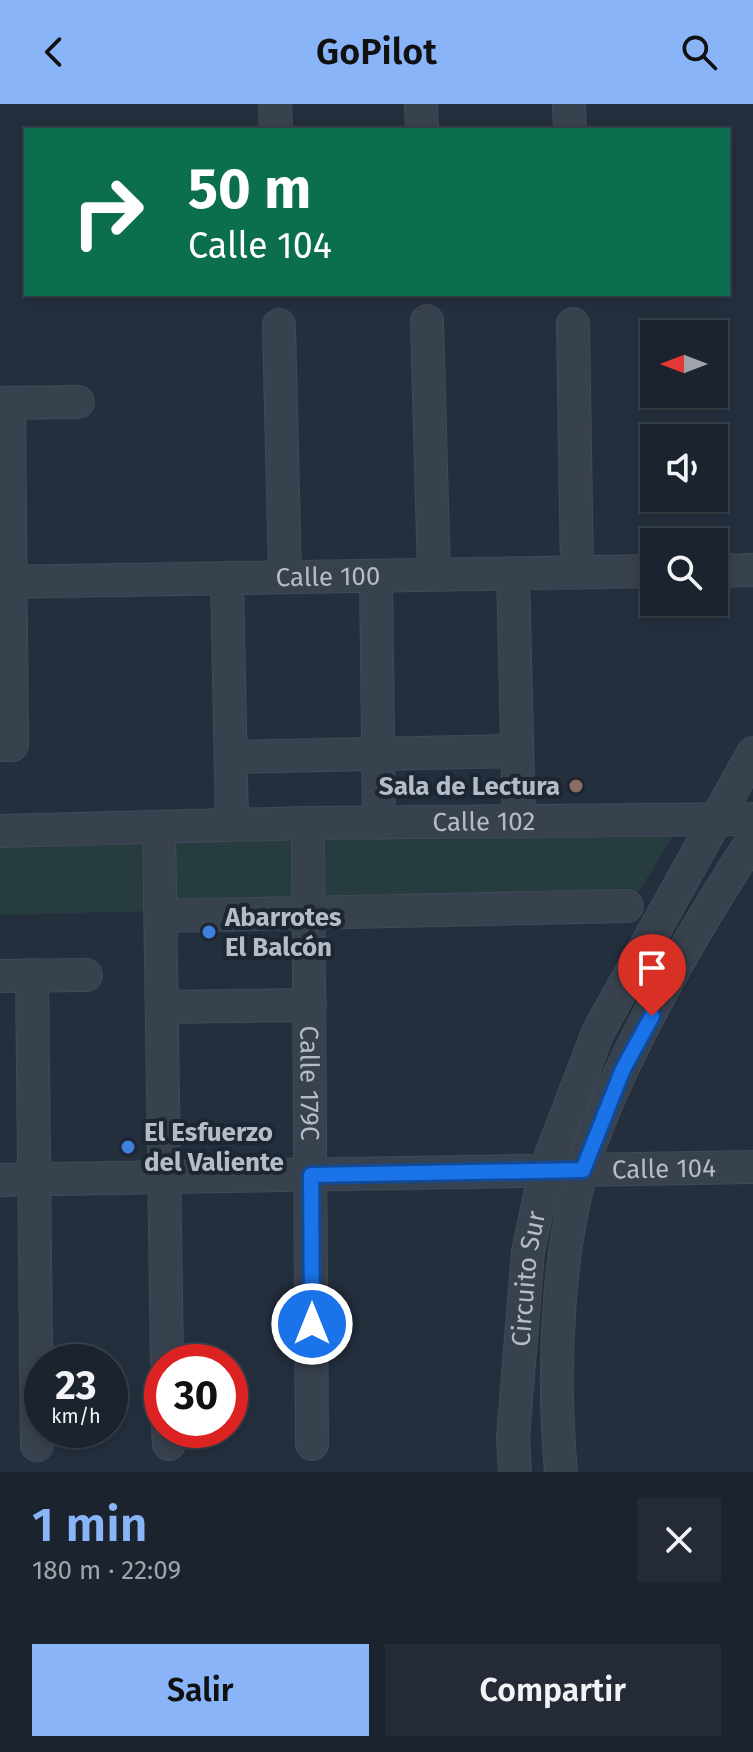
<!DOCTYPE html>
<html lang="es">
<head>
<meta charset="utf-8">
<style>
  :root { --surface:#1b232e; --page:#242b36; --text:#f1f3f6; --muted:#a0a4aa; --line:#39404a; --accent:#8ab4f8 }
  body { margin:0; font-family:"Fira Sans",sans-serif; background:var(--page); color:var(--text); height:100vh; display:flex; flex-direction:column; font-size:30px; white-space:nowrap }
  * { box-sizing:border-box; margin:0 }
  p { font-size:26px; color:var(--muted) }
  .icon { flex:none; width:44px; height:44px; fill:none; stroke:currentColor; stroke-width:2; stroke-linecap:round; stroke-linejoin:round }
  .map { position:relative; height:1368px; overflow:hidden }
  .sheet { display:flex; flex-direction:column; background:var(--surface); flex:1 }
  .sheet>* { flex:none }
  .guide { position:absolute; left:24px; top:24px; width:706px; height:168px; border-radius:0px; box-shadow:0 4px 12px #0003,0 0 0 2px var(--line); background:#0b6e4f; color:#fff; overflow:hidden }
  .needle { width:52px; rotate:270deg }
  .tools { position:absolute; left:640px; top:216px; display:grid; gap:16px }
  .tools a { display:grid; place-items:center; width:88px; height:88px; border-radius:0px; background:var(--surface); box-shadow:0 4px 12px #0003,0 0 0 2px var(--line); font-size:40px }
  .speed { position:absolute; left:24px; top:1240px; display:flex; gap:16px; font-size:40px; font-weight:700; text-align:center }
  .speed>* { display:grid; place-content:center; width:104px; height:104px; border-radius:50%; background:var(--surface); box-shadow:0 4px 12px #0003,0 0 0 2px var(--line); line-height:1 }
  .speed small { font-size:20px; font-weight:400 }
  .speed .limit { border:12px solid #d22; background:#fff; color:#111 }
  .pin { position:absolute; display:grid; place-items:center; width:68px; height:68px; color:#fff; margin:-82px -34px; border-radius:50% 50% 50% 0; rotate:-45deg; box-shadow:0 0 8px #0007 }
  .pin .icon { rotate:45deg }
  .me { position:absolute; width:88px; margin:-44px; rotate:0deg; stroke-linejoin:round; filter:drop-shadow(0 0 6px #0008) }
  .turn { display:flex; align-items:center; gap:28px; height:168px; padding:0 32px; font-size:36px }
  .turn .icon { width:104px; height:104px; stroke-width:2.5 }
  .turn b { display:block; font-size:56px; line-height:68px }
  .round { display:grid; place-items:center; flex:none; width:84px; height:84px; border-radius:0px; background:var(--page) }
  .headline { display:flex; align-items:center; justify-content:space-between; height:136px; padding:0 32px }
  h1 { font-size:48px; font-weight:600; line-height:60px; color:var(--accent) }
  .button { display:flex; gap:16px; margin-top:auto; padding:16px 32px }
  .button a { flex:1; height:92px; border-radius:0px; background:var(--accent); color:#111; font-size:32px; font-weight:600; line-height:92px; text-align:center }
  .button a+a { background:var(--page); color:var(--text) }
  header { display:flex; justify-content:space-between; align-items:center; height:104px; padding:0 32px; background:var(--accent); color:#111; font-size:36px; font-weight:600 }
  .map>svg:first-child { display:block }
  .green { fill:#263c3f }
  .lines { fill:none; stroke-linecap:round; stroke-linejoin:round }
  .minor-casing { stroke:#414a57; stroke-width:34 }
  .minor { stroke:#38414e; stroke-width:32 }
  .route-casing { stroke:#114b97; stroke-width:20 }
  .route { stroke:#1a73e8; stroke-width:14 }
  .education-dot { fill:#8d6e63; stroke:#1d2633; stroke-width:3 }
  .shop-dot { fill:#3f7fe0; stroke:#1d2633; stroke-width:3 }
  .labels { text-anchor:middle; stroke-width:8; stroke-linejoin:round; paint-order:stroke }
  .street-label { font-size:26px; fill:#b4bcc9; stroke:#1d2633 }
  .poi-label { font-size:26px; font-weight:bold; fill:#b4bcc9; stroke:#1d2633; text-anchor:start }
</style>
</head>
<body>
<header><svg class="icon" aria-label="back" viewBox="0 0 24 24"><path d="M15 5l-7 7 7 7"/></svg>GoPilot<svg class="icon" aria-label="search" viewBox="0 0 24 24"><circle cx="10" cy="10" r="6"/><path d="M15 15l6 6"/></svg></header>
<div class="map">
<svg width="753" height="1368" viewBox="0 0 753 1368">
  <rect width="100%" height="100%" fill="#242f3e"/>
  <path class="green" d="M678,723L635,794L0,811V735Z"/>
  <g class="lines">
    <defs>
      <g id="minor">
        <path d="M275,0L276,26"/>
        <path d="M421,0L422,26"/>
        <path d="M569,0L570,26"/>
        <path d="M427,217L434,471"/>
        <path d="M573,220L577,469"/>
        <path d="M279,221L285,473"/>
        <path d="M0,299L78,298"/>
        <path d="M714,467L753,466"/>
        <path d="M513,470L519,718"/>
        <path d="M376,472L379,719"/>
        <path d="M227,474L232,721"/>
        <path id="s1" d="M0,478L654,467"/>
        <path d="M0,641H12L9,299"/>
        <path d="M231,653L516,647"/>
        <path id="s2" d="M308,719L312,1340"/>
        <path d="M159,723L167,1258"/>
        <path id="s3" d="M0,727L308,719L753,715"/>
        <path d="M161,812L627,802"/>
        <path d="M32,871L37,1341"/>
        <path d="M0,872L86,871"/>
        <path d="M162,903L310,901"/>
        <path id="s4" d="M0,1076L753,1063"/>
        <path d="M168,1326L169,1340"/>
        <path id="s5" d="M515,1368L513,1333L528,1148L545,1067L598,928L753,649"/>
        <path d="M561,1368C552,1267 556,1131 592,1036C630,935 694,826 753,735"/>
      </g>
    </defs>
    <use href="#minor" class="minor-casing"/>
    <use href="#minor" class="minor"/>
  </g>
  <g class="lines">
    <defs>
      <path id="route" d="M312,1220L311,1071L583,1066L623,965L652,912"/>
    </defs>
    <use href="#route" class="route-casing"/>
    <use href="#route" class="route"/>
  </g>
  <circle class="education-dot" cx="576" cy="682" r="8"/>
  <g class="shop-dot">
    <circle cx="209" cy="828" r="8"/>
    <circle cx="128" cy="1043" r="8"/>
  </g>
  <g class="labels">
    <g class="street-label">
      <text dy="9" stroke="none"><textPath href="#s1" startOffset="328">Calle 100</textPath></text>
      <text dy="9" stroke="none"><textPath href="#s3" startOffset="484">Calle 102</textPath></text>
      <text dy="9" stroke="none"><textPath href="#s2" startOffset="260">Calle 179C</textPath></text>
      <text dy="9" stroke="none"><textPath href="#s4" startOffset="664">Calle 104</textPath></text>
      <text dy="9" stroke="none"><textPath href="#s5" startOffset="194">Circuito Sur</textPath></text>
    </g>
    <g class="poi-label">
      <text x="560" y="691" text-anchor="end">Sala de Lectura</text>
      <text x="225" y="822">Abarrotes<tspan x="225" dy="30">El Balcón</tspan></text>
      <text x="144" y="1037">El Esfuerzo<tspan x="144" dy="30">del Valiente</tspan></text>
    </g>
  </g>
</svg>
<div class="tools">
<a><svg class="needle" viewBox="-14 -14 28 28"><path d="M0-13l5 13h-10z" fill="#e53935"/><path d="M0 13l5-13h-10z" fill="#a0a4aa"/></svg></a>
<a><svg class="icon" aria-label="sound" viewBox="0 0 24 24"><path d="M4 9h4l5-4v14l-5-4H4zM17 9q2 3 0 6"/></svg></a>
<a><svg class="icon" aria-label="search" viewBox="0 0 24 24"><circle cx="10" cy="10" r="6"/><path d="M15 15l6 6"/></svg></a>
</div>
<div class="speed"><div>23<small>km/h</small></div><div class="limit">30</div></div>
<div class="pin" style="left:652px;top:912px;background:#d93025"><svg class="icon" aria-label="arrive" viewBox="0 0 24 24"><path d="M6 21V4h12l-3 4 3 4H6"/></svg></div>
<svg class="me" style="left:312px;top:1220px" viewBox="-20 -20 40 40"><circle r="17" fill="#1a73e8" stroke="#fff" stroke-width="3"/><path d="M0-11L8 9 0 5-8 9z" fill="#fff"/></svg>
<div class="guide">
<div class="turn"><svg class="icon" aria-label="right" viewBox="0 0 24 24"><path d="M7 20v-9h11M14 6l5 5-5 5"/></svg><div><b>50 m</b>Calle 104</div></div>
</div>
</div>
<section class="sheet">
<div class="headline"><div><h1>1 min</h1><p>180 m · 22:09</p></div><a class="round"><svg class="icon" aria-label="close" viewBox="0 0 24 24"><path d="M6 6l12 12M18 6L6 18"/></svg></a></div>
<div class="button"><a>Salir</a><a>Compartir</a></div>
</section>
</body>
</html>
